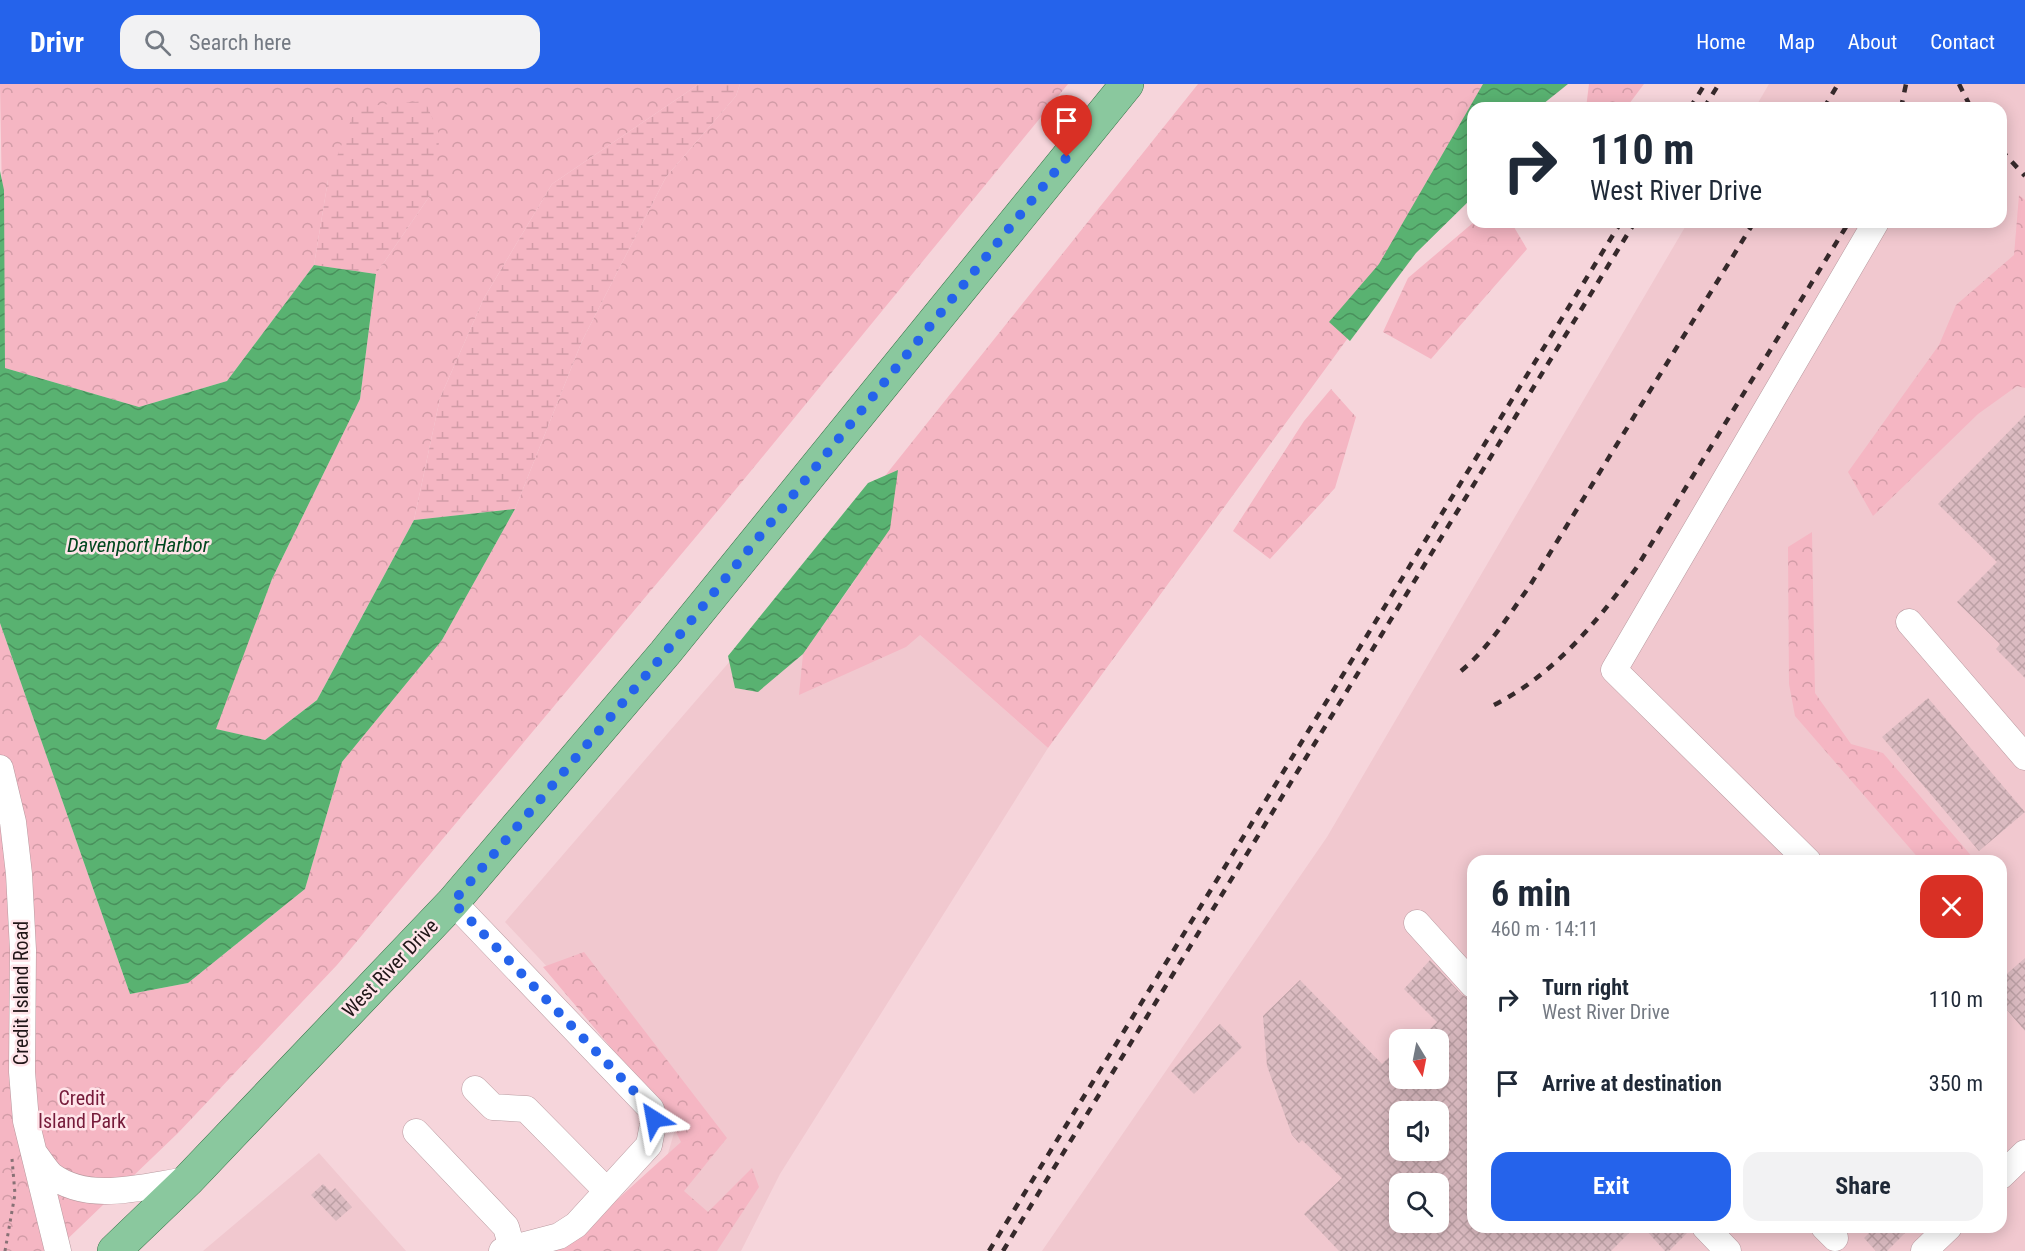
<!DOCTYPE html>
<html lang="en">
<head>
<meta charset="utf-8">
<style>
  :root { --surface:#fff; --page:#f2f2f3; --text:#1f2937; --muted:#747a83; --accent:#2563eb }
  body { margin:0; font-family:"Roboto Condensed",sans-serif; background:var(--page); color:var(--text); height:100vh; display:flex; flex-direction:column; font-size:22px; white-space:nowrap }
  * { box-sizing:border-box; margin:0 }
  p { font-size:20px; color:var(--muted) }
  .icon { flex:none; width:33px; height:33px; fill:none; stroke:currentColor; stroke-width:2; stroke-linecap:round; stroke-linejoin:round }
  .map { position:relative; flex:1; overflow:hidden }
  .drawer { position:absolute; left:1467px; top:771px; width:540px; height:378px; display:flex; flex-direction:column; background:var(--surface); border-radius:18px; box-shadow:0 3px 15px #0003 }
  .drawer>* { flex:none }
  .hud { position:absolute; left:1467px; top:18px; width:540px; height:126px; border-radius:18px; box-shadow:0 3px 15px #0003; background:#fff; color:var(--text); overflow:hidden }
  .needle { width:39px; rotate:170deg }
  .buttons { position:absolute; left:1389px; top:945px; display:grid; gap:12px }
  .buttons a { display:grid; place-items:center; width:60px; height:60px; border-radius:12px; background:var(--surface); box-shadow:0 3px 15px #0003; font-size:30px }
  .pin { position:absolute; display:grid; place-items:center; width:51px; height:51px; color:#fff; margin:-62px -26px; border-radius:50% 50% 50% 0; rotate:-45deg; box-shadow:0 0 6px #0007 }
  .pin .icon { rotate:45deg }
  .me { position:absolute; width:66px; margin:-33px; rotate:326deg; stroke-linejoin:round; filter:drop-shadow(0 0 4px #0008) }
  .turn { display:flex; align-items:center; gap:21px; height:126px; padding:0 24px; font-size:27px }
  .turn .icon { width:78px; height:78px; stroke-width:2.5 }
  .turn b { display:block; font-size:42px; line-height:51px }
  .round { display:grid; place-items:center; flex:none; width:63px; height:63px; border-radius:18px; background:var(--page) }
  .head { display:flex; align-items:center; justify-content:space-between; height:102px; padding:0 24px }
  h1 { font-size:36px; font-weight:700; line-height:45px }
  .action { display:flex; gap:12px; margin-top:auto; padding:12px 24px }
  .action a { flex:1; height:69px; border-radius:18px; background:var(--accent); color:#fff; font-size:24px; font-weight:700; line-height:69px; text-align:center }
  .action a+a { background:var(--page); color:var(--text) }
  ul { padding:0; list-style:none }
  li { display:flex; align-items:center; gap:18px; height:84px; padding:0 24px }
  li div { flex:1 }
  li b { display:block; font-size:22px }
  li em { font-style:normal }
  header { display:flex; align-items:center; gap:36px; box-sizing:border-box; height:84px; padding:0 30px; background:var(--accent); color:#fff }
  header strong { font-size:28px }
  nav { display:flex; gap:33px; margin-inline-start:auto; font-size:21px }
  .search { width:420px; height:54px; background:var(--page); display:flex; align-items:center; gap:15px; box-sizing:border-box; padding:0 21px; border-radius:18px; color:var(--muted); font-size:22px }
  .map>svg:first-child { display:block }
  .built { fill:#f1c8cf; fill-rule:evenodd }
  .forest { fill:url(#forest-crowns) }
  .wetland { fill:url(#wetland-marsh) }
  .water { fill:url(#water-waves) }
  .building { fill:url(#building-cross-hatch); fill-rule:evenodd }
  .lines { fill:none; stroke-linecap:round; stroke-linejoin:round }
  .minor-casing { stroke:#b8999f; stroke-width:27 }
  .major-casing { stroke:#327144; stroke-width:34 }
  .path { stroke:#877175; stroke-width:3; stroke-dasharray:3 4.5; stroke-linecap:butt }
  .minor { stroke:#fff; stroke-width:26 }
  .major { stroke:#8ac89e; stroke-width:33 }
  .rail { stroke:#36292b; stroke-width:4.5; stroke-dasharray:8 8; stroke-linecap:butt }
  .route { stroke:#2563eb; stroke-width:10; stroke-dasharray:0 18 }
  .labels { text-anchor:middle; stroke-width:5; stroke-linejoin:round; paint-order:stroke }
  .street-label { font-size:20px; fill:#201517; stroke:#ffe4e9 }
  .park-label { font-size:20px; fill:#761b3a; stroke:#ffe4e9 }
  .water-label { font-size:21px; font-style:italic; fill:#00471e; stroke:#ffe4e9 }
</style>
</head>
<body>
<header>
<strong>Drivr</strong>
<div class="search"><svg class="icon" aria-label="search" viewBox="0 0 24 24"><circle cx="10" cy="10" r="6"/><path d="M15 15l6 6"/></svg>Search here</div>
<nav><a>Home</a><a>Map</a><a>About</a><a>Contact</a></nav>
</header>
<div class="map">
<svg width="2025" height="1167" viewBox="0 0 2025 1167">
  <defs>
    <pattern id="forest-crowns" width="20" height="18" patternUnits="userSpaceOnUse" patternTransform="scale(1.5)"><rect width="20" height="18" fill="#f5b6c3"/><path d="M2 6a3 3 0 1 1 6 0M12 15a3 3 0 1 1 6 0" fill="none" stroke="#d29ca7"/></pattern>
    <pattern id="wetland-marsh" width="20" height="14" patternUnits="userSpaceOnUse" patternTransform="scale(1.5)"><rect width="20" height="14" fill="#f5b6c3"/><path d="M1 5h8M5 5V1M11 12h8M15 12V8" fill="none" stroke="#d29ca7"/></pattern>
    <pattern id="water-waves" width="16" height="10" patternUnits="userSpaceOnUse" patternTransform="scale(1.5)"><rect width="16" height="10" fill="#59b271"/><path d="M0 5q4-4 8 0t8 0" fill="none" stroke="#49905c"/></pattern>
    <pattern id="building-cross-hatch" width="8" height="8" patternUnits="userSpaceOnUse" patternTransform="scale(1.5)"><rect width="8" height="8" fill="#dbbbc1"/><path d="M0 0l8 8M0 8l8-8" fill="none" stroke="#bca0a5"/></pattern>
  </defs>
  <rect width="100%" height="100%" fill="#f6d5db"/>
  <path class="built" d="M1769,0H2025V1167H1042L1327,753L1688,138H2001V24H1755ZM1473,777H2001V1143H1473ZM1400,956H1438V994H1400ZM1400,1028H1438V1066H1400ZM1400,1100H1438V1138H1400Z
    M825,467L1048,664L780,1090L741,1167H567L662,1090L681,1025L505,838Z
    M319,1069L406,1167H203Z"/>
  <path class="forest" d="M0,0H699L552,100L484,214L440,314L414,436L317,616L265,656L215,645L272,495L360,315L376,190L431,110L328,96L314,181L227,297L139,323L5,284Z
    M740,0H1068L741,399L337,881L178,1049L55,1167H0V539L130,910L188,899L305,805L342,678L442,556L515,425L582,257L666,93L736,12Z
    M1198,0H1534L1473,24V83L1048,664L920,551L906,563L799,611L803,570L856,495L825,467Z
    M1589,0H1644L1626,24H1586Z
    M2019,111L2025,116V304L2017,302L1978,330L1873,432L1848,388L1939,261L1956,221L2014,171Z
    M1474,138H1511L1527,165L1431,275L1383,248L1408,194Z
    M1331,305L1356,333L1335,404L1270,475L1233,447L1304,337Z
    M1812,448L1815,609L1851,660L1883,669L1974,775L1973,777H1921L1795,632L1789,600L1788,463Z
    M584,868L727,1054L684,1107L708,1128L752,1084L759,1103L717,1167H541L569,1159L681,1058L667,1030L543,883Z"/>
  <path class="wetland" d="M699,0H740L736,12L666,93L582,257L515,425L414,436L440,314L484,214L552,100Z
    M425,17L440,52L431,110L376,190L314,181L328,96L356,23Z"/>
  <path class="water" d="M1483,0H1568L1538,24H1473V113L1416,169L1350,257L1329,238L1379,180Z
    M0,87L4,106L5,284L139,323L227,297L314,181L376,190L360,315L272,495L216,645L265,656L317,616L414,436L515,425L442,556L342,678L305,805L188,899L130,910L0,539Z
    M898,386L890,445L803,570L758,608L735,604L728,572L868,399Z"/>
  <path class="building" d="M2025,331V594L1996,565L2000,560L1957,518L1997,478L1938,420Z
    M1928,614L2025,728L1979,767L1882,653Z
    M2025,874V947L2001,919V895Z
    M1430,876L1462,911L1473,916V1143H1635L1611,1167H1339L1304,1130L1342,1094L1302,1056L1299,1059L1292,1051L1267,982L1263,932L1300,896L1382,980L1391,971L1400,979V994H1438V956H1419L1437,938L1404,905ZM1400,1028H1438V1066H1400ZM1400,1100H1438V1138H1400Z
    M1220,940L1242,963L1194,1010L1171,987Z
    M323,1100L331,1108L335,1104L352,1123L336,1137L311,1111Z
    M1643,1143H1690V1146L1669,1167H1665Z
    M1875,1143H1911L1887,1167H1876L1864,1154Z"/>
  <g class="lines">
    <defs>
      <path id="minor" d="M1909,538L2025,673
        M0,684L13,738L19,790L23,866L22,988L26,1037L58,1167
        M1808,777L1614,586L1876,138
        M453,818L651,1025L654,1035L649,1061L576,1141L559,1152L502,1167
        M1417,839L1473,901
        M475,1005L493,1023L526,1025L607,1107
        M416,1048L506,1143L512,1164
        M34,1069C39,1075 45,1085 51,1091C89,1120 145,1102 188,1096
        M2001,1092L2025,1069
        M1705,1143L1728,1167
        M1824,1143L1835,1154
        M1924,1167L1949,1143"/>
      <path id="major" d="M114,1167L188,1096L453,818L665,569L1127,0"/>
    </defs>
    <use href="#minor" class="minor-casing"/>
    <use href="#major" class="major-casing"/>
    <path class="path" d="M5,1167L15,1110L12,1075"/>
    <use href="#minor" class="minor"/>
    <use href="#major" class="major"/>
    <path class="rail" d="M1959,0L1971,24
      M1690,24L1705,0
      M1704,24L1719,0
      M1824,24L1838,0
      M1901,24L1906,0
      M2001,66L2025,92
      M1461,587C1489,564 1508,532 1529,503L1754,138
      M1494,621C1555,590 1597,538 1637,483L1849,138
      M989,1167L1621,138
      M1003,1167L1635,138"/>
  </g>
  <g class="lines">
    <path class="route" d="M654,1035L651,1025L453,818L665,569L1067,73"/>
  </g>
  <g class="labels">
    <g class="street-label">
      <text transform="translate(390 884) rotate(-46)" y="7">West River Drive</text>
      <text transform="translate(21 909) rotate(-90)" y="7">Credit Island Road</text>
    </g>
    <g class="park-label">
      <text x="82" y="1021">Credit<tspan x="82" dy="23">Island Park</tspan></text>
    </g>
    <g class="water-label">
      <text x="138" y="468">Davenport Harbor</text>
    </g>
  </g>
</svg>
<div class="buttons">
<a><svg class="needle" viewBox="-14 -14 28 28"><path d="M0-13l5 13h-10z" fill="#e53935"/><path d="M0 13l5-13h-10z" fill="#747a83"/></svg></a>
<a><svg class="icon" aria-label="sound" viewBox="0 0 24 24"><path d="M4 9h4l5-4v14l-5-4H4zM17 9q2 3 0 6"/></svg></a>
<a><svg class="icon" aria-label="search" viewBox="0 0 24 24"><circle cx="10" cy="10" r="6"/><path d="M15 15l6 6"/></svg></a>
</div>
<div class="pin" style="left:1067px;top:73px;background:#d93025"><svg class="icon" aria-label="arrive" viewBox="0 0 24 24"><path d="M6 21V4h12l-3 4 3 4H6"/></svg></div>
<svg class="me" style="left:654px;top:1035px" viewBox="-20 -20 40 40"><path d="M0-17L14 15 0 8-14 15z" fill="#2563eb" stroke="#fff" stroke-width="4"/></svg>
<div class="hud">
<div class="turn"><svg class="icon" aria-label="right" viewBox="0 0 24 24"><path d="M7 20v-9h11M14 6l5 5-5 5"/></svg><div><b>110 m</b>West River Drive</div></div>
</div>
<section class="drawer">
<div class="head"><div><h1>6 min</h1><p>460 m · 14:11</p></div><a class="round" style="background:#d93025;color:#fff"><svg class="icon" aria-label="close" viewBox="0 0 24 24"><path d="M6 6l12 12M18 6L6 18"/></svg></a></div>
<ul>
<li><svg class="icon" aria-label="right" viewBox="0 0 24 24"><path d="M7 20v-9h11M14 6l5 5-5 5"/></svg><div><b>Turn right</b><p>West River Drive</p></div><em>110 m</em></li>
<li><svg class="icon" aria-label="arrive" viewBox="0 0 24 24"><path d="M6 21V4h12l-3 4 3 4H6"/></svg><div><b>Arrive at destination</b></div><em>350 m</em></li>
</ul>
<div class="action"><a>Exit</a><a>Share</a></div>
</section>
</div>
</body>
</html>
